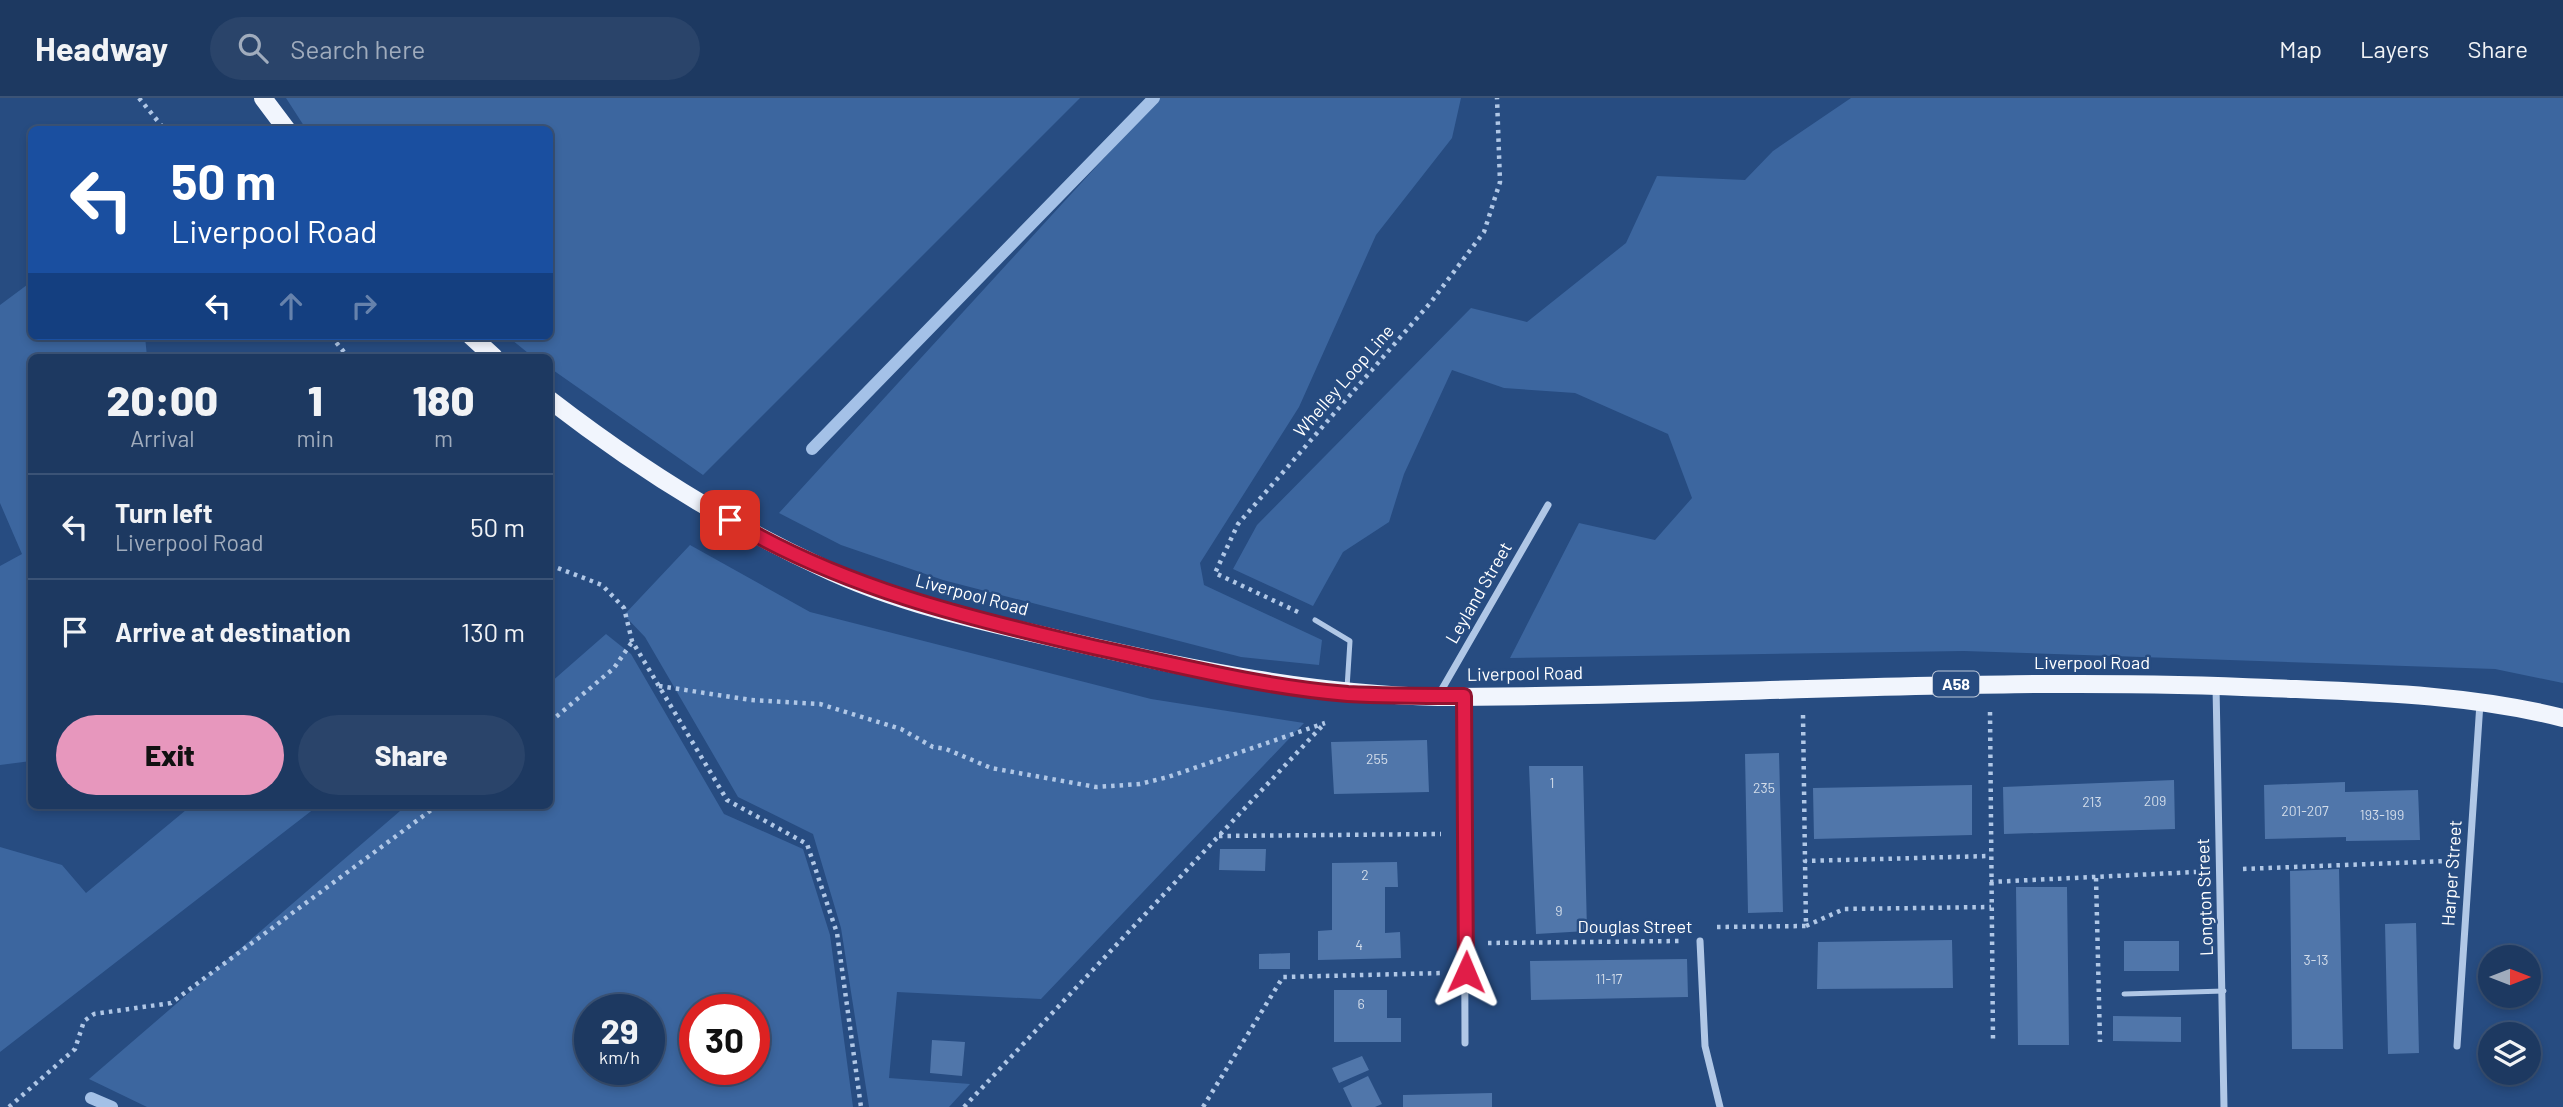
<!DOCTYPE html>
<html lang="en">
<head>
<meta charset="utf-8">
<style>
  :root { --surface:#1d3961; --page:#2a446a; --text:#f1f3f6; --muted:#a0acbd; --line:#3b5376; --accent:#e797bd }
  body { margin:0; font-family:Barlow,sans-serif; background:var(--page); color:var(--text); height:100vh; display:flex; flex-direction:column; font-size:26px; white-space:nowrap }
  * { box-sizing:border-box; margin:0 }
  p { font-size:23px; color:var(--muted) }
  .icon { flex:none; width:38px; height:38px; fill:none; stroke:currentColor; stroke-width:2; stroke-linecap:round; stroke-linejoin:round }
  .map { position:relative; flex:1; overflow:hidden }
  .panel { position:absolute; left:28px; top:256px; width:525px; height:455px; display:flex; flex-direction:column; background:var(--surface); border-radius:10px; box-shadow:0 4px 10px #0003,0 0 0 2px var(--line) }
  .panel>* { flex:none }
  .guide { position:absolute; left:28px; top:28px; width:525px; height:214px; border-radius:10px; box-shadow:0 4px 10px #0003,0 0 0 2px var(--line); background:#1a4fa0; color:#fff; overflow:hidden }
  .needle { width:46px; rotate:90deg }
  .fabs { position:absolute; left:2478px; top:847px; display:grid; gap:14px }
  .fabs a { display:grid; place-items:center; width:63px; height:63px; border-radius:50%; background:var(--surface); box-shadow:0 4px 10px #0003,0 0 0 2px var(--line); font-size:35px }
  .speed { position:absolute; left:574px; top:896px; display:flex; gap:14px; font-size:35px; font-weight:700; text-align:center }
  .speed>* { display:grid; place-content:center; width:91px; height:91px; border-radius:50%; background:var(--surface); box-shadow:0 4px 10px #0003,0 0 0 2px var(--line); line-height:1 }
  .speed small { font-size:18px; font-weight:400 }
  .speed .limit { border:10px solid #d22; background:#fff; color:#111 }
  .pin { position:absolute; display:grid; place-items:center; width:60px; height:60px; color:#fff; margin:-30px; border-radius:14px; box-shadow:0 4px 10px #0006 }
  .me { position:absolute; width:77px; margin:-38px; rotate:1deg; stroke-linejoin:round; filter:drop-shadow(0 0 5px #0008) }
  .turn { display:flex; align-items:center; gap:24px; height:147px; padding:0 28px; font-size:32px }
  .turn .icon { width:91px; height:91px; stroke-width:2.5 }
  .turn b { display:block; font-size:49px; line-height:60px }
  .lanes { display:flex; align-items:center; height:66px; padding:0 28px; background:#0003; justify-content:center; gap:35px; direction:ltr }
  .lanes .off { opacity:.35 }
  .eta { display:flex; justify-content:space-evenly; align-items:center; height:119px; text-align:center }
  .eta b { font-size:42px; font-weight:800; line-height:49px }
  .button { display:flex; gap:14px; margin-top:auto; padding:14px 28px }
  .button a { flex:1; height:80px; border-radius:42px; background:var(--accent); color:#111; font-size:28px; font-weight:800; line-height:80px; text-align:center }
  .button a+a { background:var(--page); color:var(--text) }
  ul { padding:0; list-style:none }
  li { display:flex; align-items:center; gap:21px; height:105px; padding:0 28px; border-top:2px solid var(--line) }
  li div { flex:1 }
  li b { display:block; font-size:26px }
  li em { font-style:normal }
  header { display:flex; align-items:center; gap:42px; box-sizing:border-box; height:98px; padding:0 35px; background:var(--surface); border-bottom:2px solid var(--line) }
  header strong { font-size:33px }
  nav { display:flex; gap:38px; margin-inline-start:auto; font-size:24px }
  .search { width:490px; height:63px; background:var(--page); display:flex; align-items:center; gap:18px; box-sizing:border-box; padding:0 24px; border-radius:38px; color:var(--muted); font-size:26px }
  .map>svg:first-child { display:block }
  .green { fill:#3c669f; fill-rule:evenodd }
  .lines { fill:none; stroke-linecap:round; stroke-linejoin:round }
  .stream { stroke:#a4c1e7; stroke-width:12 }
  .building { fill:#5076aa }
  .path { stroke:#b0c7e6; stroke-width:4.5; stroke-dasharray:3.5 5; stroke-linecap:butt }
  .lane { stroke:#b0c7e6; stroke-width:5 }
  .street { stroke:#b0c7e6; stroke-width:7 }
  .primary { stroke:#f1f5fd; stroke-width:18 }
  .route-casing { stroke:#92132f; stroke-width:18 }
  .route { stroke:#e11d48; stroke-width:12 }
  .labels { text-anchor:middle; stroke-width:5; stroke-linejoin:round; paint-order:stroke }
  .number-label { font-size:14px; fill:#d3ddea }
  .shield { fill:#274c81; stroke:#bec9d9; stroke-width:2 }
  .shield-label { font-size:16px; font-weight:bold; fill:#fff }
  .street-label { font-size:18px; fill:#fff; stroke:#274c81 }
</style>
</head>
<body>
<header>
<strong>Headway</strong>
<div class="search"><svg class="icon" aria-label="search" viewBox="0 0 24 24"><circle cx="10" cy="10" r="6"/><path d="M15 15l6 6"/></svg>Search here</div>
<nav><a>Map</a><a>Layers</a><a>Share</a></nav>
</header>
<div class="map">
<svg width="2563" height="1009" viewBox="0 0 2563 1009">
  <rect width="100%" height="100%" fill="#274c81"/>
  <path class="green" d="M286,0H1080L703,377L550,270V259H533L507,238H550V32L306,31Z
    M1159,0H1461L1452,40L1376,137L1299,309L1200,465L1204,487L1322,542L1319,567L1241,559L943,482L841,447L779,415Z
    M1851,0H2563V585L2495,571L1964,553L1510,560L1579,425L1655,442L1692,400L1668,336L1575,295L1504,290L1452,272L1404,376L1389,424L1343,454L1313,508L1233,471L1257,427L1471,210L1527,224L1626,145L1657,78L1745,82L1773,53Z
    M31,184L32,238H145L147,259H32L31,663L0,667V468L22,456L0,405V207Z
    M690,447L810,514L1151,601L1304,625L1041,901L897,894L889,980L970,986L949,1009H869L841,830L813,736L738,699L645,539L624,517Z
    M606,536L631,556L724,716L803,751L830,837L853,1009H147L89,981L407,707H550V585ZM590,912H649V971H590ZM695,912H754V971H695Z
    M192,707H319L0,954V749L62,767L86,795Z"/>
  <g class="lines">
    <path class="stream" d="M812,351L1154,0
      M91,1000L112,1009"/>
  </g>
  <path class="building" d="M1427,642L1429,694L1334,696L1331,644Z
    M1779,655L1783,814L1748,815L1745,656Z
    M1529,668H1583L1587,833L1536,836Z
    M2174,682L2175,731L2004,736L2003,689Z
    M2345,684V694L2418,692L2420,742L2346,743V739L2265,741L2264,687Z
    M1972,687V737L1814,741L1813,690Z
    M1220,751H1266L1265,773L1219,772Z
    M1397,764L1398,789H1385V835L1400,834L1401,860L1318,862V833L1332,832V765Z
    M2339,771L2343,951H2292L2290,773Z
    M2016,789H2067L2069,947H2018Z
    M2416,825L2419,955L2388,956L2385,826Z
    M1952,842L1953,890L1817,891L1818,844Z
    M2124,843H2179V873H2124Z
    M1290,855V871H1259V856Z
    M1687,861L1688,899L1531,902L1530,863Z
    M1334,892H1387V920H1401V944H1334Z
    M2113,918L2181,919V944L2113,943Z
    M932,942L965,944L962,978L930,975Z
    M1362,958L1369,972L1339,985L1332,970Z
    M1368,978L1382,1006L1375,1009H1352L1343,990Z
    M1492,995V1009H1403V997Z"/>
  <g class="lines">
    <path class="path" d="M139,0L165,32
      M331,238L348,259
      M550,467L602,487L624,510L632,543L727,702L807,746L837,835L861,1009
      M1298,514L1215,475L1238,426L1431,204L1484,134L1500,84L1497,0
      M659,588L751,602L820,606L901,631L933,649L946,651L991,670L1096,689L1140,686L1168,679L1325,625
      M1990,614L1993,943
      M1803,617L1805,763L1990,758
      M550,624L614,570L632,544
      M1219,738L1441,736
      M2243,771L2447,763
      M2096,780L2100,944
      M1990,784L2196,774
      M1806,828L1844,811L1991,809
      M1717,829L1806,828L1805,763
      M1488,845L1679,843
      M9,1009L75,951L84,923L94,916L171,905L438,707
      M964,1009L1323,627
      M1203,1009L1283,879L1444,875"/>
    <path class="lane" d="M1315,522L1350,543L1347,590
      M2124,896L2224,893"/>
    <path class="street" d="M2216,588L2224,1009
      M1438,598L1548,407
      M1464,599L1465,945
      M1700,843L1705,948L1720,1009
      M2457,948L2480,605"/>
    <path class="primary" d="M263,0L287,32
      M471,238L494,259
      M550,302C633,366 724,424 819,468C898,506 987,525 1072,544C1194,572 1312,596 1438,599C1715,599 1993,577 2270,590C2367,594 2469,596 2563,620"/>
  </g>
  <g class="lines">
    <defs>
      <path id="route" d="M730,422C841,489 967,520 1093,549C1177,567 1262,589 1348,596C1387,598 1426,598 1464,598L1466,874"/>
    </defs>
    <use href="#route" class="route-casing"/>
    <use href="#route" class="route"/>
  </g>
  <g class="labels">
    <g class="number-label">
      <text x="1377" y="666">255</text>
      <text x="1552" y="690">1</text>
      <text x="1764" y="695">235</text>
      <text x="2155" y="708">209</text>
      <text x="2092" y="709">213</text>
      <text x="2305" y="718">201-207</text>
      <text x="2382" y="722">193-199</text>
      <text x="1365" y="782">2</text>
      <text x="1559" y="818">9</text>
      <text x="1359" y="852">4</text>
      <text x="2316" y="867">3-13</text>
      <text x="1609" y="886">11-17</text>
      <text x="1361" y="911">6</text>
    </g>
    <rect class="shield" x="1933" y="573.5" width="46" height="25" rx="5"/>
    <g class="shield-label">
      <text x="1956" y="592">A58</text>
    </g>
    <g class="street-label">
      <text transform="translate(1344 283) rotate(-49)" y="6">Whelley Loop Line</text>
      <text transform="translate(1479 495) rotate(-60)" y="6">Leyland Street</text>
      <text transform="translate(972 497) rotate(15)" y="6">Liverpool Road</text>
      <text x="2092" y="571">Liverpool Road</text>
      <text transform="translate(1525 576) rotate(-1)" y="6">Liverpool Road</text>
      <text transform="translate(2452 775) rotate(-86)" y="6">Harper Street</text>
      <text transform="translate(2205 799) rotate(-92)" y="6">Longton Street</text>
      <text x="1635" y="835">Douglas Street</text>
    </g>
  </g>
</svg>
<div class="fabs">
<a><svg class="needle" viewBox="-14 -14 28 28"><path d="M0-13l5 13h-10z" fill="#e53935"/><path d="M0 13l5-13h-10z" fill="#a0acbd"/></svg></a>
<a><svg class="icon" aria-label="layers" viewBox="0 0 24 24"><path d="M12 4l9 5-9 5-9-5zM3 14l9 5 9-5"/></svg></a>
</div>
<div class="speed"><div>29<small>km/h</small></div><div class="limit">30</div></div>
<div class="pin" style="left:730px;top:422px;background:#d93025"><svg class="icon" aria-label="arrive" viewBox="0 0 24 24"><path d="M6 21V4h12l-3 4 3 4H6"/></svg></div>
<svg class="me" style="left:1466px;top:874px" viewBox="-20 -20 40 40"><path d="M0-17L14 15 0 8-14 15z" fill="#e11d48" stroke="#fff" stroke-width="4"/></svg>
<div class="guide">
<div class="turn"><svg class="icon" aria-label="left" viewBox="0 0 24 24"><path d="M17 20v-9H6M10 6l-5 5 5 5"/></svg><div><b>50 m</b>Liverpool Road</div></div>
<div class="lanes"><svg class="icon" aria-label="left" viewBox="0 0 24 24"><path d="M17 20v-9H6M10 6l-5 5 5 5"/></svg><svg class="icon off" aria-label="ahead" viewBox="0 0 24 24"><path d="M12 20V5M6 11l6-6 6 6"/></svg><svg class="icon off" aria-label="right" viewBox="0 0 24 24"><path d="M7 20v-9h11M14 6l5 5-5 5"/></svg></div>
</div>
<section class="panel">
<div class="eta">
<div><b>20:00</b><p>Arrival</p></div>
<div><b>1</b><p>min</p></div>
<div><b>180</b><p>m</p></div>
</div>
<ul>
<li><svg class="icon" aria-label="left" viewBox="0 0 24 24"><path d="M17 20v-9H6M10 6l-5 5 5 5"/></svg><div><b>Turn left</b><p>Liverpool Road</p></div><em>50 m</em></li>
<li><svg class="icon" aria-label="arrive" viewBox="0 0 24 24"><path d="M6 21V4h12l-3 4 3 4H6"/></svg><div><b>Arrive at destination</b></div><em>130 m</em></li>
</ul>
<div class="button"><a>Exit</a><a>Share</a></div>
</section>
</div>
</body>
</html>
